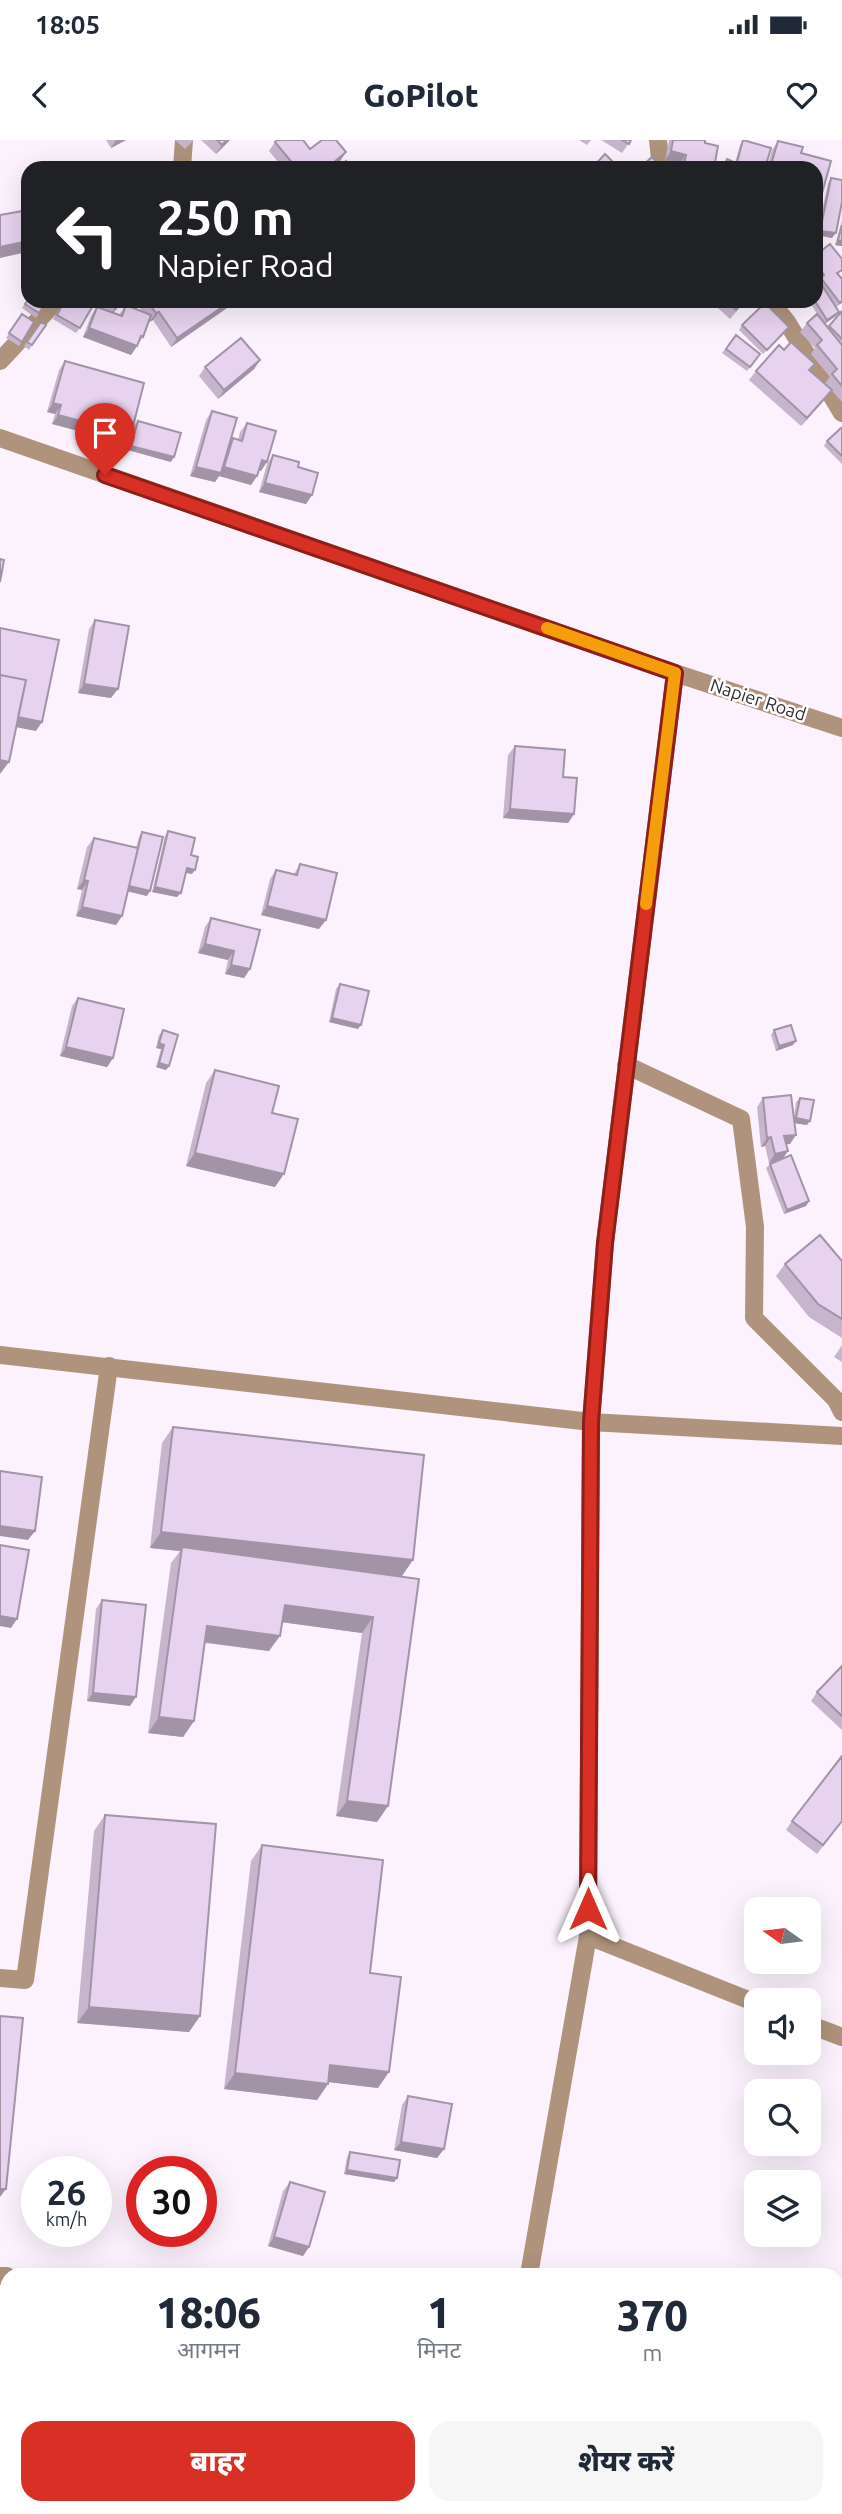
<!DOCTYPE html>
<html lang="hi">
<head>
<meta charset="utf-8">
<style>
  :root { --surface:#fff; --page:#f6f6f7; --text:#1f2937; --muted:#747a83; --accent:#d93025 }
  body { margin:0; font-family:Ubuntu,"Noto Sans Devanagari",sans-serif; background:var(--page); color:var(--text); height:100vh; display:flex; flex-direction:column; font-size:26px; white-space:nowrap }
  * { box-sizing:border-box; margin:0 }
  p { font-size:23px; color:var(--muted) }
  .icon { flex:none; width:38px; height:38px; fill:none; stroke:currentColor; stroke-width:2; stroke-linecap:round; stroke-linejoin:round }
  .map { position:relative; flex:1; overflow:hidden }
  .panel { position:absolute; left:0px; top:2128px; width:844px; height:247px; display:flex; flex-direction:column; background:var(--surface); border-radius:21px 21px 0 0; box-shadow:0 7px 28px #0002 }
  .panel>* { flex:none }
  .guide { position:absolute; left:21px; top:21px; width:802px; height:147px; border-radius:21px; box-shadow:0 7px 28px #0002; background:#202124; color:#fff; overflow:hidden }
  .needle { width:46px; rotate:284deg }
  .tools { position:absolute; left:744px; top:1757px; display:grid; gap:14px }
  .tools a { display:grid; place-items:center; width:77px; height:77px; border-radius:14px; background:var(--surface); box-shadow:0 7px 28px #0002; font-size:35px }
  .speed { position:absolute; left:21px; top:2016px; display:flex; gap:14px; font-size:35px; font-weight:700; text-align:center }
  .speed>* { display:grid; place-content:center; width:91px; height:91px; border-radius:50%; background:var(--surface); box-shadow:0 7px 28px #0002; line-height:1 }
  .speed small { font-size:18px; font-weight:400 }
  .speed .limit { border:10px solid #d22; background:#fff; color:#111 }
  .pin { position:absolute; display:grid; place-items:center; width:60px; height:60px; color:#fff; margin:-72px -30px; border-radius:50% 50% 50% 0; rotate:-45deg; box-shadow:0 0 7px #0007 }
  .pin .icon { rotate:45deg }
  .me { position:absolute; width:77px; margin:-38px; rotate:0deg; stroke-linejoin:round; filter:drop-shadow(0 0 5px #0008) }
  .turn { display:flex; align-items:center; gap:24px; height:147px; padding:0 21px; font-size:32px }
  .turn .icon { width:91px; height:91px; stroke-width:2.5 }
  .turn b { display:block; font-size:49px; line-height:60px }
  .eta { display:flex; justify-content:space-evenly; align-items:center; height:119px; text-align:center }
  .eta b { font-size:42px; font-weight:800; line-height:49px }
  .action { display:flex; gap:14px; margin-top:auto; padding:14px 21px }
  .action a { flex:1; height:80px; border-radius:21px; background:var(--accent); color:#fff; font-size:28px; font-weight:800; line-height:80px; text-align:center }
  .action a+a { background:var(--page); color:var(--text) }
  .status { display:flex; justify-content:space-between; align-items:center; height:49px; padding:0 35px; background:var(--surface); direction:ltr }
  .status svg { height:19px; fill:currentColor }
  header { display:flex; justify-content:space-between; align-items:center; height:91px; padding:0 21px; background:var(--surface); font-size:32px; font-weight:800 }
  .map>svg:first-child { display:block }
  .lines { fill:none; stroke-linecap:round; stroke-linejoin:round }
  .minor { stroke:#af937c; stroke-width:18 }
  .wall { fill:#c7b5ce }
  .shaded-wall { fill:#a293a7 }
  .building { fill:#e7d2ef; stroke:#a293a7; stroke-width:2 }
  .route-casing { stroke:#8d1f18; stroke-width:18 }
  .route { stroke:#d93025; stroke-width:12 }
  .slow { stroke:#f59e0b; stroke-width:12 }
  .labels { text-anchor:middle; stroke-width:5; stroke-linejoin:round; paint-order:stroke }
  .street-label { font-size:18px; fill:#332f35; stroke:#fff }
</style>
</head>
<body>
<div class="status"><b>18:05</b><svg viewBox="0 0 49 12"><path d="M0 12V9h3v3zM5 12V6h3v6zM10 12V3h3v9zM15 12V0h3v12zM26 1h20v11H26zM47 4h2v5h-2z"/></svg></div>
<header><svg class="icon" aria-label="back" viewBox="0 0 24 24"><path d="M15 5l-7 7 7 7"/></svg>GoPilot<svg class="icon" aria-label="heart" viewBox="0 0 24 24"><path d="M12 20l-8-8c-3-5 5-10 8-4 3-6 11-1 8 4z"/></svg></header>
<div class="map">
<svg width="842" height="2374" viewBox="0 0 842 2374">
  <rect width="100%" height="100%" fill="#fbf2fe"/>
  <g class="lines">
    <path class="minor" d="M658,0L661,28
      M182,28L184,0
      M770,161L787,182L842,273
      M0,221L56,161
      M0,298L675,533L842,588
      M626,925L741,979L755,1087L754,1178L836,1260L842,1272
      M0,1215L591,1282L842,1296
      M588,1796L756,1863
      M0,1838L25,1840L109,1226
      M808,1884L842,1897
      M529,2135L588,1796L591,1282L605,1103L675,533
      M0,2136H7
      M505,2374L506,2368"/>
  </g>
  <path class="wall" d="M106,0H126L111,8Z
    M175,0H194L185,9Z
    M201,0H230L216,14Z
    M579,0H591L587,5Z
    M601,0H631L622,13Z
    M669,0H705V3L714,28H679L680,23L665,20Z
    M743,0L765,28H721L727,19L735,23L740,5Z
    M778,1L801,13L831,21L816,76V28H767L772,10Z
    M275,2L310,9L346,12L340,21L283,28L269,11Z
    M831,38L832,98L817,95L828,43Z
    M842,80V106L835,105Z
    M816,115L839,134L842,163L836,167L839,172L836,176L825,184L828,187L842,171V262L825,243L830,237L811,214L815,208L800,192L807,183L819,177L809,161H816L820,139L816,133Z
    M28,159L47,161L36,178L22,168Z
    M64,161L80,188L76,193L53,179Z
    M97,161H124L113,173L119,175L126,165L142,171L135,161H232L227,168L171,207L153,180L149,182V181L143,197L131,215L83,197L91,176L97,167H98L95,164Z
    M682,161H694L688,167Z
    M710,161H745L730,179Z
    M22,174L34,182L19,206L6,198Z
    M41,182L46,185L29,210L24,206Z
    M742,185L786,192L763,214L739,190Z
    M736,195L760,214L747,231L722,213Z
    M784,210L815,224L810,231L825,259L801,286L749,240L756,231Z
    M260,220L254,229L218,259L199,236L205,227Z
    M65,221L131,294L124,303L52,284L55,274L47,272L59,230Z
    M212,271L230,302L233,298L238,300L240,292L247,283L261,331L259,330L257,336L251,345L219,336L215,342L190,336L206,280Z
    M138,281L171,322L128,310L134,285Z
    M842,289V324L824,306L827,301Z
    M273,315L298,327L312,355L306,364L259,352L267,324Z
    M95,480L111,558L78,553L89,489Z
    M515,606L563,637L574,674L568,683L503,678L508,615Z
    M168,691L191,715L192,734L185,733L177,757L152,752L165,696Z
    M142,692L147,756L128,751L122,776L116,785L76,776L82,750L77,749L87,707L94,698L136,708L139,697Z
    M300,724L319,789L261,775L270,739L276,730L294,734Z
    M211,778L250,829L244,838L225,834L228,820L198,813L205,787Z
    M340,844L358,889L329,882L336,849Z
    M78,858L113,918L107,927L60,916L72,866Z
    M163,890L169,926L166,930L156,927L161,909L156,908L159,895Z
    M774,890L793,905L776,911L771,895Z
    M215,930L272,973L275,1047L186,1026L206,943Z
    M763,958L794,977L796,962L800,958L807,985L794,983L790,1004H786L783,1018L809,1061L806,1066L784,1074L766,1028L770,1024L774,1022L769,1023L765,1006L761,1007L757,967Z
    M842,1121V1198L809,1177L776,1136L785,1124Z
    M842,1205V1222L834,1217Z
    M173,1287L402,1436L353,1430L419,1439L388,1666L377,1682L336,1676L362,1493L282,1482L269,1511L205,1503L194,1581L183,1597L148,1593L171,1423L180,1411L150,1408L162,1303Z
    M102,1460L130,1566L87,1561L96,1469Z
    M842,1526V1590L811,1561L817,1552Z
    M105,1675L200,1876L189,1892L77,1883L94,1691Z
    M792,1681L842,1682L817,1714L786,1690Z
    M262,1705L370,1833L378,1948L329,1942L328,1944L317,1960L224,1949L251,1721Z
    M408,1956L444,2009L437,2018L394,2010L402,1965Z
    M350,2012L397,2038L394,2042L344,2034L347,2017Z
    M290,2042L309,2107L303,2116L268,2106L283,2051Z
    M10,2368H57V2374H10Z
    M272,2368H306L353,2374H271Z"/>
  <path class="shaded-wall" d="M116,0H126L111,8Z
    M227,0H230L216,14L222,5Z
    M671,11L686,15L680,23L665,20Z
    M346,12L340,21L331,28H327Z
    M737,22L757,28H738L734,27Z
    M820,91L836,93L832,98L817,95Z
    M838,100L842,101V106L835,105Z
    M28,101V110L27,112L0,118V107Z
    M122,161H124L109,177L115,168Z
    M231,161H232L227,168L171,207L177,198Z
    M159,172L153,180L149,182L156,173Z
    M839,172L836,176L824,184L827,180Z
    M89,188L137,206L131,215L83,197Z
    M260,220L254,229L218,259L224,250Z
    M832,250L825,259L801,286L807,278Z
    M53,263L61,265L55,274L47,272Z
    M58,275L131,294L124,303L52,284Z
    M131,306L174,317L171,322L128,310Z
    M262,320L267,322L261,331L255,329Z
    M196,327L220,333L224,327L257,336L251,345L219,336L215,342L190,336Z
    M265,343L312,355L306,364L259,352Z
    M84,544L118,549L111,558L78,553Z
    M17,577L42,582L36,591L10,586Z
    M0,620L9,622L0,634Z
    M510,669L574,674L568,683L503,678Z
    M187,728L195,730L192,734L184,732Z
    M84,740L88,741L82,750L77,749Z
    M129,746L150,751L147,756L126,751Z
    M155,747L181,753L177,757L152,752Z
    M267,766L326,780L319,789L261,775Z
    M82,767L122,776L116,785L76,776Z
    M205,804L234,811L228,820L198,813Z
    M231,825L250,829L244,838L225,834Z
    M332,878L361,885L358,889L329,882Z
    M796,901L793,905L776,911L779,906Z
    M159,903L164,905L161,909L156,908Z
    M66,907L113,918L107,927L60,916Z
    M159,923L169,926L166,930L156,927Z
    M796,978L810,981L807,985L793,983Z
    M796,995L790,1004L778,1005L784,996Z
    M771,997L765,1006L761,1007L767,998Z
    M788,1011L782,1020L769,1023L775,1014Z
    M195,1013L284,1034L275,1047L186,1026Z
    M809,1061L806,1066L784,1074L787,1070Z
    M0,1386L35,1391L28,1400L0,1396Z
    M161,1392L413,1420L402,1436L182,1411V1407L180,1411L150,1408Z
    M285,1465L373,1477L362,1493L273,1481Z
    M0,1476L17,1479L11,1488L0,1486Z
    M207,1486L280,1496L269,1511L196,1501Z
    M93,1553L136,1557L130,1566L87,1561Z
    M159,1577L194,1581L183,1597L148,1593Z
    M347,1661L388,1666L377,1682L336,1676Z
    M89,1867L200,1876L189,1892L77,1883Z
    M330,1925L389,1932L378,1948L319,1941Z
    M235,1933L328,1944L317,1960L224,1949Z
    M401,2002L444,2009L437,2018L394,2010Z
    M347,2030L397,2038L394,2042L344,2034Z
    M0,2049H6L0,2057Z
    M274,2097L309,2107L303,2116L268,2106Z"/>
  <path class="building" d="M217,0H227L222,5Z
    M277,0H303L310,9L322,0H336L346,12L327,28H283L288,24L291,27L294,25L275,2Z
    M622,0H631L629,4Z
    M673,0H705V3L718,6L714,28H683L686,15L671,11Z
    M743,0L771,8L765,28H757L737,22Z
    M778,1L803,7L801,13L831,21L816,75V28H770Z
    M605,14L619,28H592Z
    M652,17L662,28H640Z
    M727,19L747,28H723Z
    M346,21L353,28H339Z
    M831,38L842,40V62L836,93L820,91Z
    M28,70V101L0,107V75Z
    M842,85V101L838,100Z
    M830,104L842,119V130L837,133L842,139V161L840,163L821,138L824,135L816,124V115Z
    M816,136L839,172L827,180L815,161L816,137Z
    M28,160V161H47L39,173L25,164Z
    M64,161H93L95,162L80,188L57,175Z
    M107,161H122L115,168Z
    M147,161H231L177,198L159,172L156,173Z
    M726,161H744L736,170Z
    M765,163L789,187L767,210L742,185Z
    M126,165L151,175L143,197L141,196L137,206L89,188L97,167L122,176Z
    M842,171V199L829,186Z
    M22,174L34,182L22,202L9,193Z
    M817,174L842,205V246L832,234L837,229L817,205L822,200L807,183Z
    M41,182L46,185L32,205L27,202Z
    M736,195L760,214L750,227L726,209Z
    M241,198L260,220L224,250L205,227Z
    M791,202L815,224L809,230L832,250L807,278L756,231L779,205L784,210Z
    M65,221L144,243L131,294L58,275L61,265L53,263Z
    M212,271L237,278L221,333L196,327Z
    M138,281L181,293L174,317L131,306Z
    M247,283L276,291L267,322L262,320L257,336L224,327L233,298L242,301Z
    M841,288L842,289V316L827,301Z
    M273,315L299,322L298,327L318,333L312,355L265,343Z
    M0,419L4,420L0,442Z
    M95,480L129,486L118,549L84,544Z
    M0,488L59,500L42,582L18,577L26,540L0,535Z
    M0,535L26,540L9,622L0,620Z
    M515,606L565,610L563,637L577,638L574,674L510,669Z
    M168,691L195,698L191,715L198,717L195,730L187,728L181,753L155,747Z
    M142,692L163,697L150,751L129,746Z
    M94,698L138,708L122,776L82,767L88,741L84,740Z
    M300,724L337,733L326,780L267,766L276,730L297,735Z
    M211,778L260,790L250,829L231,825L234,811L205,804Z
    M340,844L369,851L361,885L332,878Z
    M78,858L124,869L113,918L66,907Z
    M791,885L796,901L779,906L774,890Z
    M163,890L178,895L169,926L159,923L164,905L159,903Z
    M215,930L279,946L272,973L298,979L284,1034L195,1013Z
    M791,955L796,995L784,996L788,1011L775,1014L771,997L767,998L763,958Z
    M800,958L814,960L810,981L796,978Z
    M791,1015L809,1061L787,1070L770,1024Z
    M820,1095L842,1121V1179L818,1164L785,1124Z
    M173,1287L424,1315L413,1420L161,1392Z
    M0,1331L42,1337L35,1391L0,1386Z
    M0,1405L29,1410L17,1479L0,1476Z
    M182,1407L419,1439L388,1666L347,1661L373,1477L285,1465L280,1496L207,1486L194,1581L159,1577Z
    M102,1460L146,1465L136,1557L93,1553Z
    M842,1526V1576L817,1552Z
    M842,1616V1681L823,1705L792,1681Z
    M105,1675L216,1684L200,1876L89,1867Z
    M262,1705L383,1720L370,1833L401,1837L389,1932L330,1925L328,1944L235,1933Z
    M0,1876L23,1878L6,2049H0Z
    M408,1956L452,1964L444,2009L401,2002Z
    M350,2012L400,2020L397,2038L347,2030Z
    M290,2042L325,2052L309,2107L274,2097Z
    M18,2368H57V2374H18Z
    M277,2368H306L353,2374H276Z"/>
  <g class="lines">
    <defs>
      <path id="route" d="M105,335L675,533L605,1103L591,1282L588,1769"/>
    </defs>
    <use href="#route" class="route-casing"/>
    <use href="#route" class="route"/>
    <path class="slow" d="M547,488L675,533L646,764"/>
  </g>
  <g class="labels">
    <g class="street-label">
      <text transform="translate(758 560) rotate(18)" y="6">Napier Road</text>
    </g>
  </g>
</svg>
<div class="tools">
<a><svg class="needle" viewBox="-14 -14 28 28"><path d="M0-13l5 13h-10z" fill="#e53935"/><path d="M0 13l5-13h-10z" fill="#747a83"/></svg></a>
<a><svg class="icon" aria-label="sound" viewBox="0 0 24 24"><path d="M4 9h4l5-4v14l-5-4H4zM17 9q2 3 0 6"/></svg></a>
<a><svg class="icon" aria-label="search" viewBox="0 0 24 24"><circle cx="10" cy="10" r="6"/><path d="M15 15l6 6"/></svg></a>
<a><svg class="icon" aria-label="layers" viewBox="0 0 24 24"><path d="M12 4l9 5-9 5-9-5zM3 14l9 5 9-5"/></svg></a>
</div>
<div class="speed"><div>26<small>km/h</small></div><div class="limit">30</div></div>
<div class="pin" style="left:105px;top:335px;background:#d93025"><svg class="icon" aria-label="arrive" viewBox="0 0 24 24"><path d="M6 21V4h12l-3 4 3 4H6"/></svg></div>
<svg class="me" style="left:588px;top:1769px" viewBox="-20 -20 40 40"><path d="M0-17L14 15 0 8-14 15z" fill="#d93025" stroke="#fff" stroke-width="4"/></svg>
<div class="guide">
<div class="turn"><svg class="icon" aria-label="left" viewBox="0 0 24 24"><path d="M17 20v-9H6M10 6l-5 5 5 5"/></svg><div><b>250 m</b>Napier Road</div></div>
</div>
<section class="panel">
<div class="eta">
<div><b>18:06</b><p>आगमन</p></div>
<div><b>1</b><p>मिनट</p></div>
<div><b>370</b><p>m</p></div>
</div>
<div class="action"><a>बाहर</a><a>शेयर करें</a></div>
</section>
</div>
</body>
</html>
